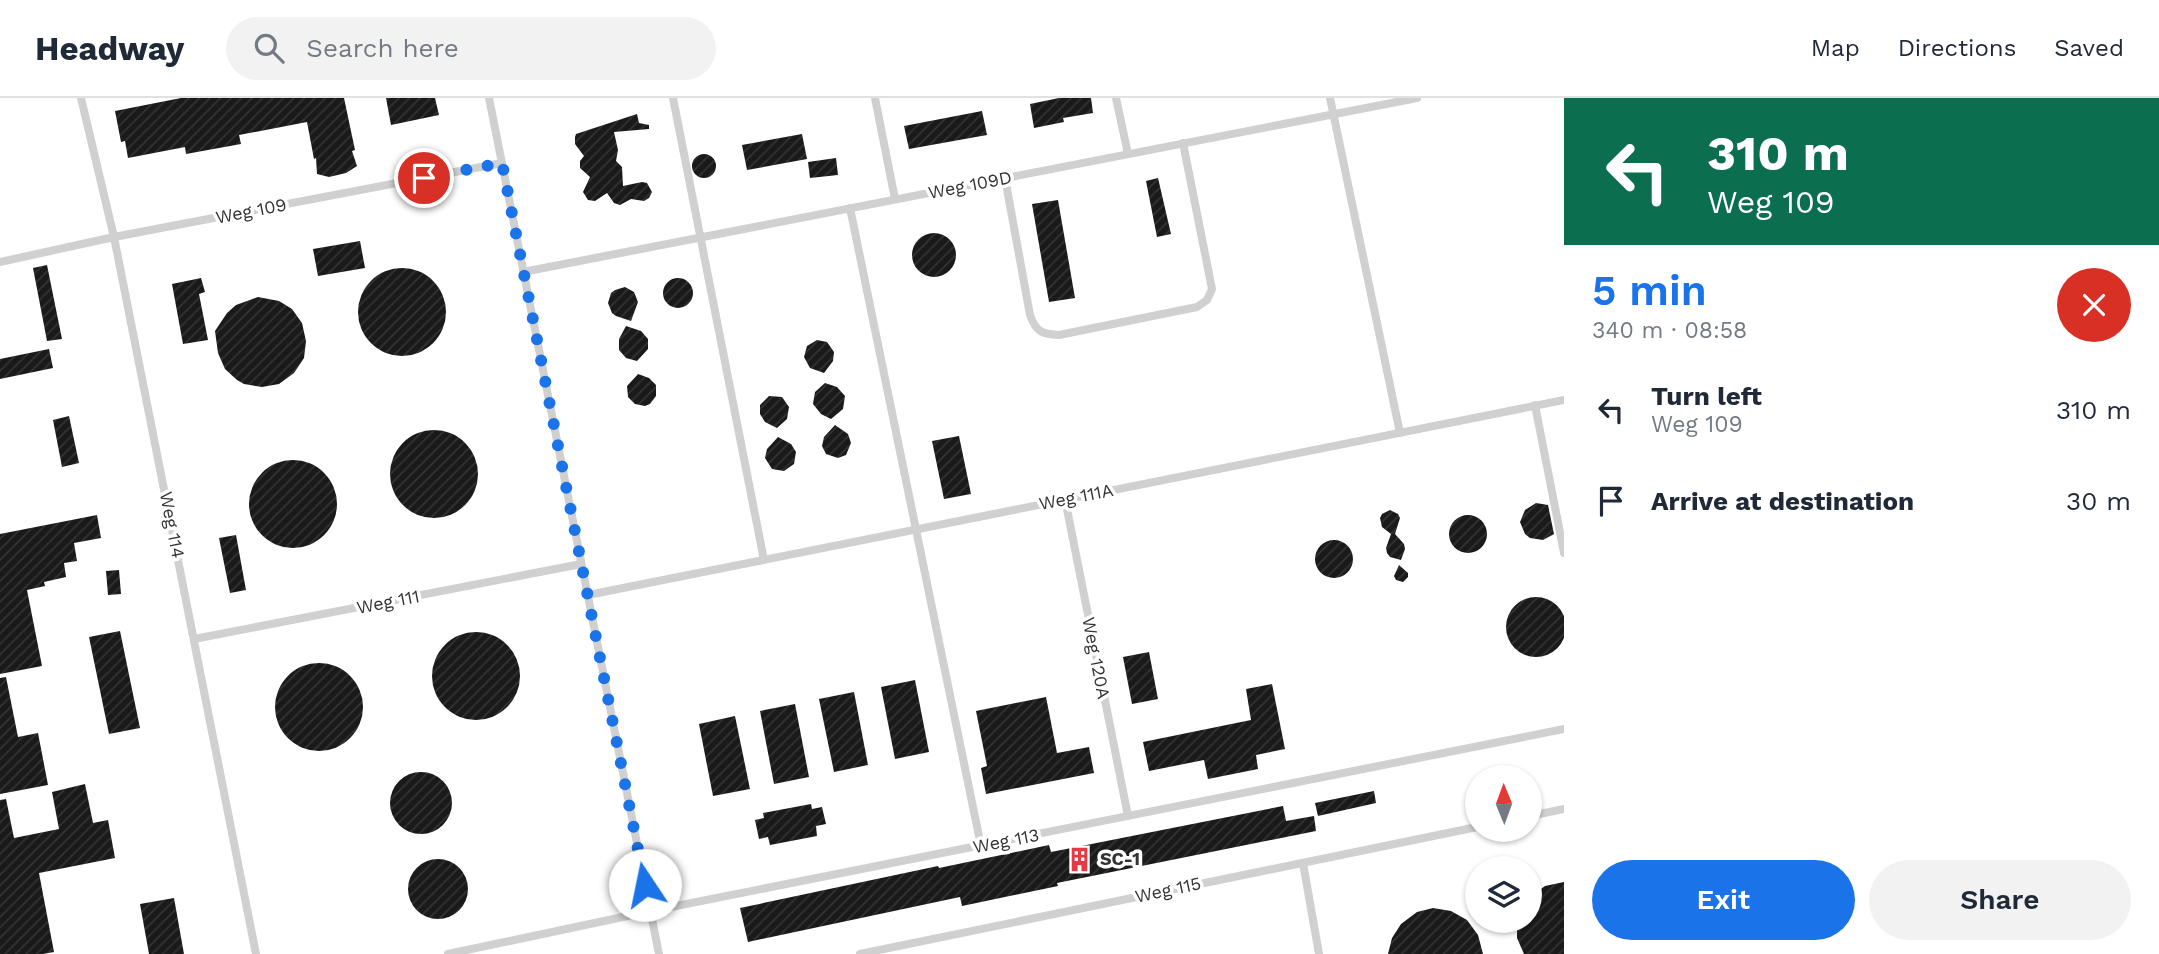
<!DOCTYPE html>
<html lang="en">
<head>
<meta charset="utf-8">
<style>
  :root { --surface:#fff; --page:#f2f2f3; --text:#1f2937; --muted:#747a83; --line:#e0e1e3; --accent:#1a73e8 }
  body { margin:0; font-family:"Work Sans",sans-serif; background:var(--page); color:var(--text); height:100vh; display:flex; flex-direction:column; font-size:26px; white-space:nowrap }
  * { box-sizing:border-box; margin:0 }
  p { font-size:23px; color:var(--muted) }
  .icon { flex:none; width:38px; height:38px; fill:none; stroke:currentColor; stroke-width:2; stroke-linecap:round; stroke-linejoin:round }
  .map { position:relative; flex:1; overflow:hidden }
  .sheet { display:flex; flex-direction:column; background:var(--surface); width:595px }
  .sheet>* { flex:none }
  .guide { background:#0b6e4f; color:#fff; overflow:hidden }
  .needle { width:46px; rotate:359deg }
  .buttons { position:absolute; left:1465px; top:667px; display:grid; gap:14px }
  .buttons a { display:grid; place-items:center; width:77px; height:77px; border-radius:50%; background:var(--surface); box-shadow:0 2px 5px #0004; font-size:35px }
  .pin { position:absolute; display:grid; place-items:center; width:60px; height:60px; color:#fff; margin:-30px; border:4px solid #fff; border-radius:50%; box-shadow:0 2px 7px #0007 }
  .me { position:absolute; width:77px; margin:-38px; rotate:349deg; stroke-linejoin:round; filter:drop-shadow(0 0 5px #0008) }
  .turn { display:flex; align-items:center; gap:24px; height:147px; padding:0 28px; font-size:32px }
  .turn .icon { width:91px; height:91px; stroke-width:2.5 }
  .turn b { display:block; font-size:49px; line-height:60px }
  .round { display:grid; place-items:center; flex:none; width:74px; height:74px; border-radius:37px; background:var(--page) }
  .overview { display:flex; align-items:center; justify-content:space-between; height:119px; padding:0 28px }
  h1 { font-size:42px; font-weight:600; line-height:52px; color:var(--accent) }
  .action { display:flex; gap:14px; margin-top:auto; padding:14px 28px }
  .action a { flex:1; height:80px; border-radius:42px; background:var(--accent); color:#fff; font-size:28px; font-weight:600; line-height:80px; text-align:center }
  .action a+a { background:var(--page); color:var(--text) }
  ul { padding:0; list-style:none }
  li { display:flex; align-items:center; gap:21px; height:91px; padding:0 28px }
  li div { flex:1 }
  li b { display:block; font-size:26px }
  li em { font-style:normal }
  header { display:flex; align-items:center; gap:42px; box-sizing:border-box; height:98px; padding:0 35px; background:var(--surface); border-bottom:2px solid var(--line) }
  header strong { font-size:33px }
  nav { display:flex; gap:38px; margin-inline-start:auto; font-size:24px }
  .search { width:490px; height:63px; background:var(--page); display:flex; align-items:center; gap:18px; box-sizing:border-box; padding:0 24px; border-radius:38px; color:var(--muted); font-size:26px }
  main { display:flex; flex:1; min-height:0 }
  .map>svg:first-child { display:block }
  .building { fill:url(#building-hatch) }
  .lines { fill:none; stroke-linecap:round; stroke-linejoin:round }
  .lane { stroke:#d0d0d0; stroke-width:8 }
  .route { stroke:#1a73e8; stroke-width:12; stroke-dasharray:0 21.6 }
  .labels { text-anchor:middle; stroke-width:7; stroke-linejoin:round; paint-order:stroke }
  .street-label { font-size:18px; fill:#333; stroke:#fff }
  .poi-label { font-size:18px; font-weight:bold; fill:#333; stroke:#fff; text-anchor:start }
</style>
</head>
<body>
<header>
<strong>Headway</strong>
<div class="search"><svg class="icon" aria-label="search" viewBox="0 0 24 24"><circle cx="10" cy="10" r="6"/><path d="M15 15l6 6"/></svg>Search here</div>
<nav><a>Map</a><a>Directions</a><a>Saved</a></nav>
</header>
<main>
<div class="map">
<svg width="1564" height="856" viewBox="0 0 1564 856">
  <defs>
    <pattern id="building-hatch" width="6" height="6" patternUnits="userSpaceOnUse" patternTransform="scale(1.75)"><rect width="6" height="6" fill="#1a1a1a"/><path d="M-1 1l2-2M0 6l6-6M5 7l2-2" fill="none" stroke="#333"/></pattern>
  </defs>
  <rect width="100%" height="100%" fill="#fff"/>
  <path class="building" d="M181,0H344L355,52L352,53L357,68L346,75L329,79L317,76L316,60L314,61L307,24L239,37L241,46L186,56L185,49L128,60L125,43L121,44L115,13Z
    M386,0H435L439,17L391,27Z
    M1059,0H1091L1093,15L1063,20L1064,24L1034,30L1030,6Z
    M982,13L987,37L909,51L904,28Z
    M637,16L639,25L649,27V31L614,34L618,52L616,63L622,69L623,88L642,84L647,85L652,94L649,100L644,103L631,101L620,107L614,105L607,95L595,103L588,102L583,94L590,79L580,70V63L584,58L575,46V39L576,36Z
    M802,36L807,61L747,72L742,47Z
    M692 68a12 12 0 1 1 24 0a12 12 0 1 1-24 0Z
    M836,60L838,77L810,80L808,64Z
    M1158,80L1171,136L1157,139L1146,83Z
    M1058,102L1075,200L1049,204L1032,106Z
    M912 157a22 22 0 1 1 44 0a22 22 0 1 1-44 0Z
    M360,143L365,170L318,178L313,151Z
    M47,167L62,241L47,243L33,170Z
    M358 214a44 44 0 1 1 88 0a44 44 0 1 1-88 0Z
    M663 195a15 15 0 1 1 30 0a15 15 0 1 1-30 0Z
    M201,180L205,194L199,196L208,242L183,246L172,186Z
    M625,189L634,194L638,204L631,223L616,218L612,215L608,205L611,195L615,192Z
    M258,199L279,203L292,211L302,225L306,243L304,260L294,275L279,286L262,289L244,286L237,282L225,271L218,255L215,233L227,215L236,207Z
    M626,228L641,233L648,241V251L637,263L626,260L619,252V241Z
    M817,242L827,244L834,254L833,263L824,275L810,270L804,259L807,248Z
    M49,251L53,270L0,281V261Z
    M638,276L649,280L656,287V298L650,306L645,308L635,306L628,299L627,288Z
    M825,285L837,289L845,298L843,311L831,321L821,316L813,306L815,294Z
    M769,298L782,299L789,309L787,321L777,330L765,324L760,316V307Z
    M69,318L79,365L62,369L53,322Z
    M835,327L848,336L851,345L846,357L838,360L826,356L822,348L824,339Z
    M390 376a44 44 0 1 1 88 0a44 44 0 1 1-88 0Z
    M959,338L971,396L944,401L932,343Z
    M778,339L791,346L796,354L794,366L784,373L772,371L765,360L767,351Z
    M249 406a44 44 0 1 1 88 0a44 44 0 1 1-88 0Z
    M1536,405L1548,407L1554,436L1543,442L1530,440L1525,436L1520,424L1525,412Z
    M1390,412L1398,416L1400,420L1395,436L1404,446L1405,451L1401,462L1390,459L1387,455L1386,450L1391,436L1382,429L1380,420L1382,416Z
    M97,417L101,440L74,445L77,463L64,465L66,479L44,484L45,488L27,492L42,568L0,576V436Z
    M1449 436a19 19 0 1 1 38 0a19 19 0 1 1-38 0Z
    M236,437L246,492L230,495L219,440Z
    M1315 461a19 19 0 1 1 38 0a19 19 0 1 1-38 0Z
    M1399,467L1408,475V479L1403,484L1396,482L1394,478Z
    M119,472L121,496L108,497L106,473Z
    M1506 529a30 30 0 1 1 60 0a30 30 0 1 1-60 0Z
    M120,533L140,630L109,636L89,539Z
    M432 578a44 44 0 1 1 88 0a44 44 0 1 1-88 0Z
    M1149,554L1158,601L1132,606L1123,559Z
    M275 609a44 44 0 1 1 88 0a44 44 0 1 1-88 0Z
    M6,579L18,639L38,635L48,687L0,696V580Z
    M915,582L929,654L895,661L881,589Z
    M1272,586L1285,651L1256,657L1258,671L1208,681L1204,662L1149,673L1143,644L1251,622L1246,591Z
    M854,594L868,667L834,674L819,601Z
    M1046,599L1057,655L1089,649L1094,675L986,696L981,670L987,668L976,613Z
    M795,606L809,679L774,686L760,613Z
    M735,618L750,691L713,698L699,626Z
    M390 705a31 31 0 1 1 62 0a31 31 0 1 1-62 0Z
    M85,686L93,725L108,722L115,760L39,775L54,854L43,856H0V702L6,701L14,740L59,731L52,694Z
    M1374,693L1376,705L1318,718L1315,705Z
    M811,706L812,711L822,709L826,726L816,728L817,738L770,747L768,739L759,741L755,722L764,720L763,715Z
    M1283,708L1286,723L1314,718L1316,733L1057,785L1058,788L962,808L960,799L748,844L740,810L938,768L939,770L1049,747L1051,754Z
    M408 791a30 30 0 1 1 60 0a30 30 0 1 1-60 0Z
    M1564,784V856H1524L1517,840V822H1530V799L1545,788Z
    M174,800L184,856H149L140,806Z
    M1433,810L1451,813L1467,822L1478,837L1483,856H1388L1392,840L1401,826L1417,814Z"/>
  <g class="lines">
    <path class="lane" d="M81,0L114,139L256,856
      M489,0L659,856
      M673,0L764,462
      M875,0L895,101
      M1116,0L1128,56
      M1330,0L1400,335
      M1005,80L1030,217C1036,234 1042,236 1059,237L1197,209L1207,202L1212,191L1183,45
      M850,110L981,748
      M0,164L114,139L502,65
      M523,174L1417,0
      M1535,307L1564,455
      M1065,401L1128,718
      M588,497L1564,302
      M194,541L581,466
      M1530,718L1564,711
      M1303,765L1319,856
      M448,856L651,813L1564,631
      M860,856L1477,729"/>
  </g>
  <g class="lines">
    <path class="route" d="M424,80L502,65L645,787"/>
  </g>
  <defs>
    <symbol id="building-bare" viewBox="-9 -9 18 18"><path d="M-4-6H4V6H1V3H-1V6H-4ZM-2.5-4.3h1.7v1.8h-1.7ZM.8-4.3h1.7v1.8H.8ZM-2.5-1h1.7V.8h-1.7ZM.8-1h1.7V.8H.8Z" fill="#e63946" stroke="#fff" stroke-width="2.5" paint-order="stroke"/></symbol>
  </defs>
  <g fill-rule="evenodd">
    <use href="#building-bare" x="1062" y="744" width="35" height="35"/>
  </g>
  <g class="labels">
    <g class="street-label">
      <text transform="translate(970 87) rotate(-11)" y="6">Weg 109D</text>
      <text transform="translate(251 113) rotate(-11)" y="6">Weg 109</text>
      <text transform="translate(1076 399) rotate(-11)" y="6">Weg 111A</text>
      <text transform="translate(172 427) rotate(79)" y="6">Weg 114</text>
      <text transform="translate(388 504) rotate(-11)" y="6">Weg 111</text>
      <text transform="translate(1096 560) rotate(79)" y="6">Weg 120A</text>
      <text transform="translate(1006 743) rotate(-11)" y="6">Weg 113</text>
      <text transform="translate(1168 792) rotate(-12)" y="6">Weg 115</text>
    </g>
    <g class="poi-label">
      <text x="1100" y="767">SC-1</text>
    </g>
  </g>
</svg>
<div class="buttons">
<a><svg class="needle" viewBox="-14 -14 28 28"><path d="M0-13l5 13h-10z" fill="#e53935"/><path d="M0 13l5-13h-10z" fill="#747a83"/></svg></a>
<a><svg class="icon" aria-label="layers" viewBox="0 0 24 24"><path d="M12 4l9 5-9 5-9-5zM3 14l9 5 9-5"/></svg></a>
</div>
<div class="pin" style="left:424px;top:80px;background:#d93025"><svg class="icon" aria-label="arrive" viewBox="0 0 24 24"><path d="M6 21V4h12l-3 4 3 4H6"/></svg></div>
<svg class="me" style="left:645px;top:787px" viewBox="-20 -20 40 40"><circle r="19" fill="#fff"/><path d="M0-13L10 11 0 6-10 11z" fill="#1a73e8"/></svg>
</div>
<section class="sheet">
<div class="guide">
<div class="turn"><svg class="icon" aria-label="left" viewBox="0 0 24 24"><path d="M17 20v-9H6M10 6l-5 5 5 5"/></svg><div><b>310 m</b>Weg 109</div></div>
</div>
<div class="overview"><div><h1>5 min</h1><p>340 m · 08:58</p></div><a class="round" style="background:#d93025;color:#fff"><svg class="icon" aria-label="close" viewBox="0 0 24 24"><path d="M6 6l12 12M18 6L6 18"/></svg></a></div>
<ul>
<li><svg class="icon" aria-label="left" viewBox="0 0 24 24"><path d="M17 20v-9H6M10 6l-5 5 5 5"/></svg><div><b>Turn left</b><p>Weg 109</p></div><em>310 m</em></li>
<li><svg class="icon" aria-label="arrive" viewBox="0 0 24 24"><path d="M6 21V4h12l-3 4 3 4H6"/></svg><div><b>Arrive at destination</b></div><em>30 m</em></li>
</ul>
<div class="action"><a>Exit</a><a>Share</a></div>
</section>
</main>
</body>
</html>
